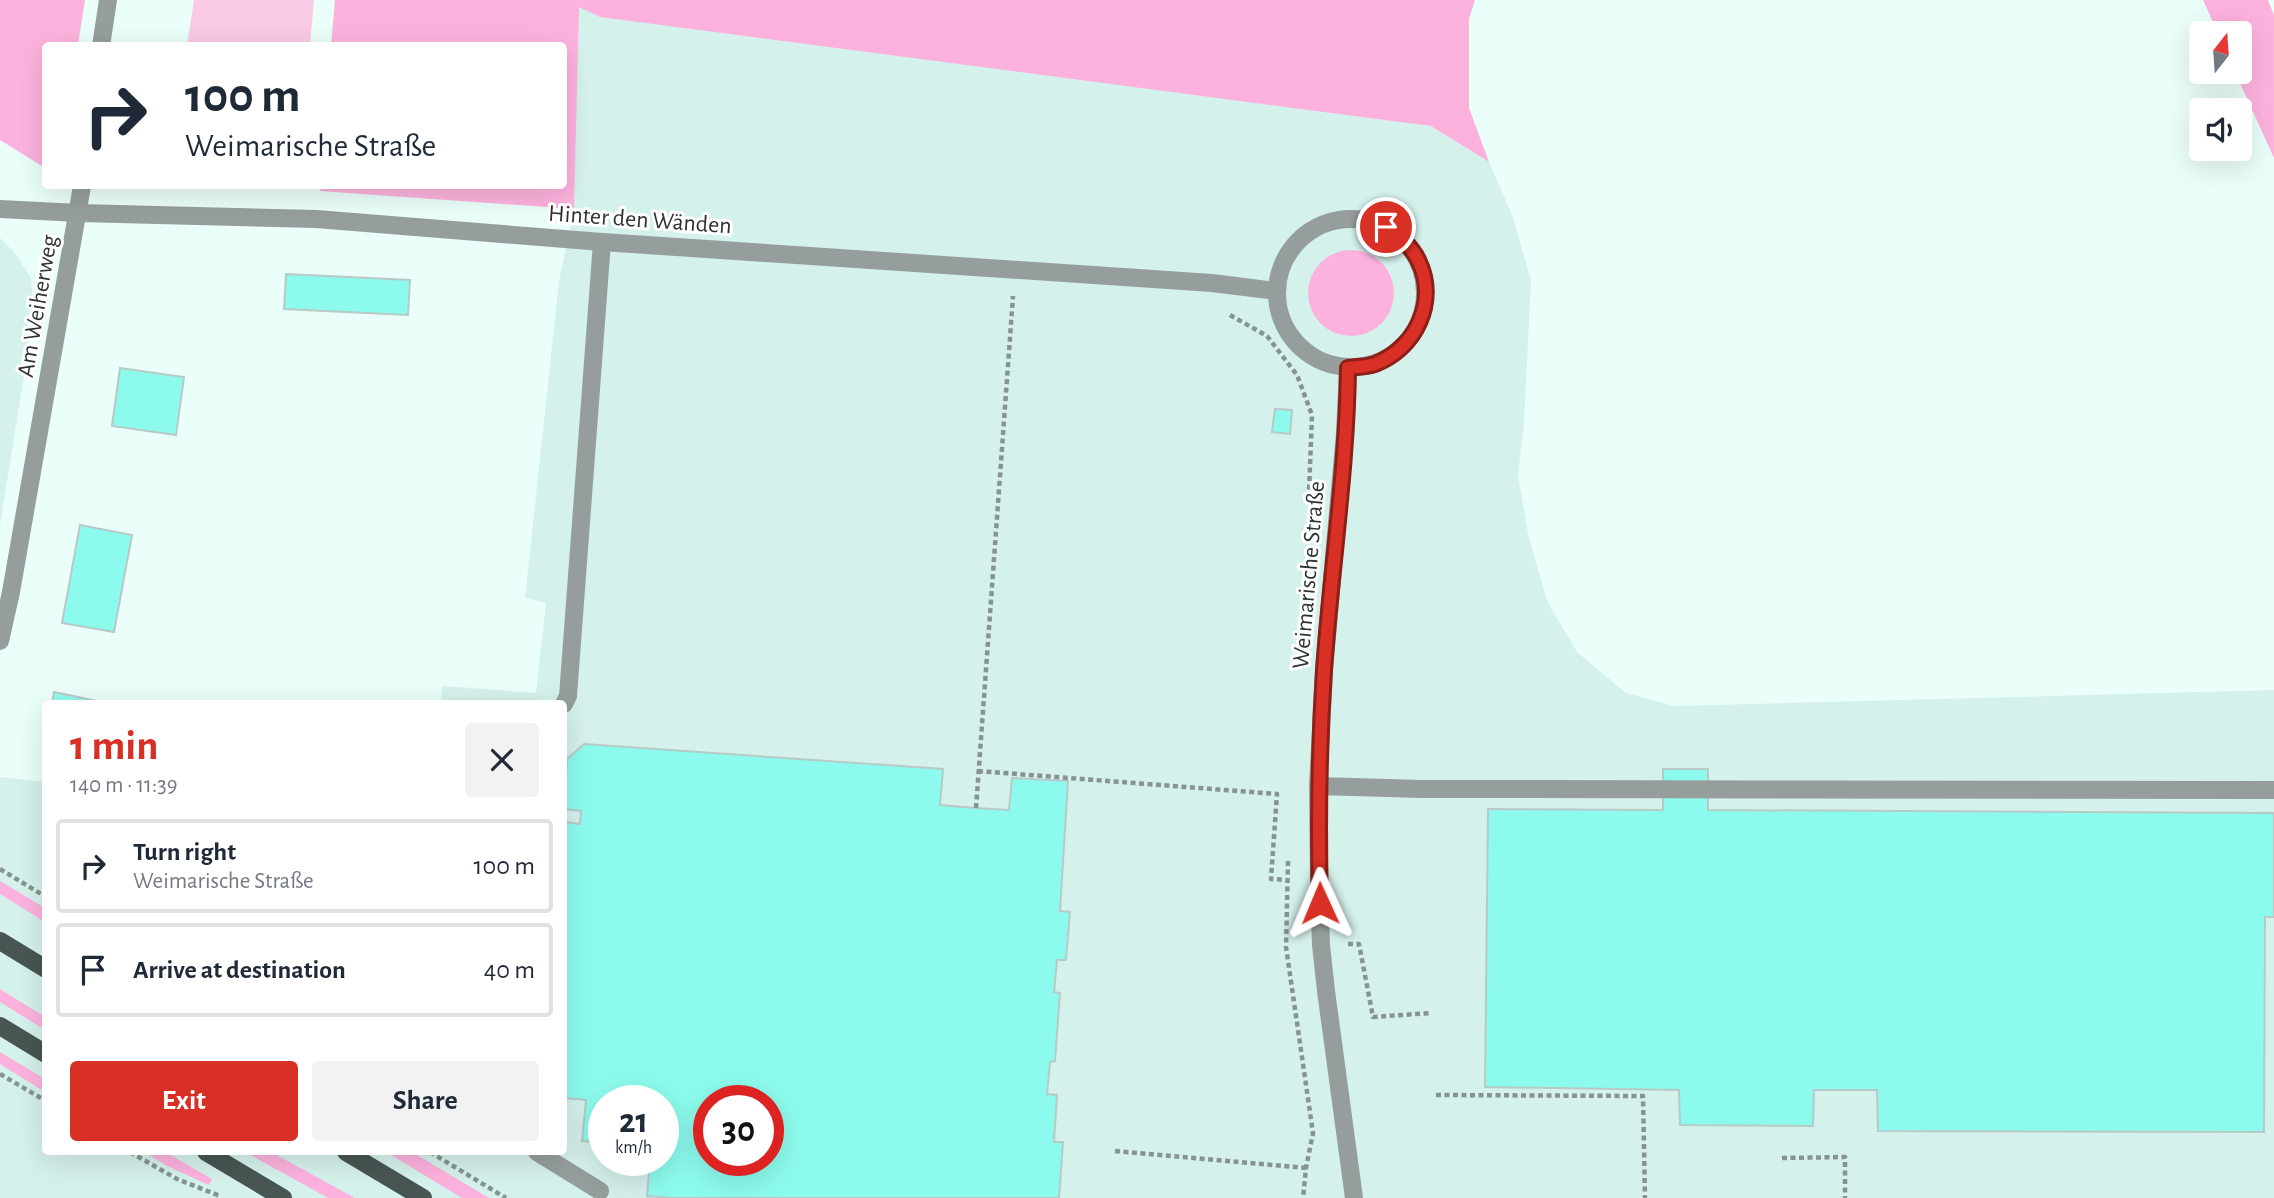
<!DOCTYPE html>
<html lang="en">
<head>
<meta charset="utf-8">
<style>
  :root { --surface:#fff; --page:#f2f2f3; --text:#1f2937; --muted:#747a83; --line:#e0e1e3; --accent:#d93025 }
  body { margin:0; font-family:"Alegreya Sans",sans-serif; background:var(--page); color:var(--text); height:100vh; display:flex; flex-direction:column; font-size:26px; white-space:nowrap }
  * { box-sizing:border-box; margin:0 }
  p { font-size:23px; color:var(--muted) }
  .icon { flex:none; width:38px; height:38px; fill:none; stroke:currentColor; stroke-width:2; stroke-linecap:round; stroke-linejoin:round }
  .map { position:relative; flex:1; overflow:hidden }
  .details { position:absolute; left:42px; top:700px; width:525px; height:455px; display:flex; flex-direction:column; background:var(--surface); border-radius:7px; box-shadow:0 7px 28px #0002 }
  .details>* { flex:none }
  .top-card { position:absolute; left:42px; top:42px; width:525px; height:147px; border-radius:7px; box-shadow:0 7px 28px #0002; background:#fff; color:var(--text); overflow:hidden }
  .needle { width:46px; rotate:17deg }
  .tools { position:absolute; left:2189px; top:21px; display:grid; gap:14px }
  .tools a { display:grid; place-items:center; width:63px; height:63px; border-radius:7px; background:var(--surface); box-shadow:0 7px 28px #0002; font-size:35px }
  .speed { position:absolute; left:588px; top:1085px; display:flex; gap:14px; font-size:35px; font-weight:700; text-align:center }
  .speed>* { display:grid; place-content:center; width:91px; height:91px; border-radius:50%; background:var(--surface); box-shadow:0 7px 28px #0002; line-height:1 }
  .speed small { font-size:18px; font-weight:400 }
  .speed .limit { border:10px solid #d22; background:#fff; color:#111 }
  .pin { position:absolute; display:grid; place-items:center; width:60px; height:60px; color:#fff; margin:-30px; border:4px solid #fff; border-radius:50%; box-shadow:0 2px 7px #0007 }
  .me { position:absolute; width:77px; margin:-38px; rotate:359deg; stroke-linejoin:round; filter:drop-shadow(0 0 5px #0008) }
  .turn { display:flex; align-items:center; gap:24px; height:147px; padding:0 28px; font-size:32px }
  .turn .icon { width:91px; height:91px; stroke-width:2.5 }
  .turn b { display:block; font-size:49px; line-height:60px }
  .round { display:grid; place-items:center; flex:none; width:74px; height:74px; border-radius:7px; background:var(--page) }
  .summary { display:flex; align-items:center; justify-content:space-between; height:119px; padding:0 28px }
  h1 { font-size:42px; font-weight:700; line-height:52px; color:var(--accent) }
  .button { display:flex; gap:14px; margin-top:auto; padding:14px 28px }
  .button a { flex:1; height:80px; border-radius:7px; background:var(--accent); color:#fff; font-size:28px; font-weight:700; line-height:80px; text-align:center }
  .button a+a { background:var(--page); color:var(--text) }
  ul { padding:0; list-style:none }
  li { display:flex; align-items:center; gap:21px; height:94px; margin:0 14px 10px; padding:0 14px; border:4px solid var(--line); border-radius:7px }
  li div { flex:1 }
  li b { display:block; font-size:26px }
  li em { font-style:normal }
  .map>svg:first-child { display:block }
  .built { fill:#d5f1ec; fill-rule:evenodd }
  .green { fill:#fcb2dd }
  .water { fill:#facae4 }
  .building { fill:#8cfbed; stroke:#b7cac7; stroke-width:2; fill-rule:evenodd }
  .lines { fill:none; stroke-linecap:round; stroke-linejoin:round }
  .path { stroke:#869491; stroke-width:4.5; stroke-dasharray:5 3.5; stroke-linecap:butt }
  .minor { stroke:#969e9d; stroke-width:18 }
  .major { stroke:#475553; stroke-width:18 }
  .route-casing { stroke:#8d1f18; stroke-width:18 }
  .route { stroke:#d93025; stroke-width:12 }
  .labels { text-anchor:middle; stroke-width:6; stroke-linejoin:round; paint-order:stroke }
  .street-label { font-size:24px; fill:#2b3332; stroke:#fff }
</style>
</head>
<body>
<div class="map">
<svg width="2274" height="1198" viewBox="0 0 2274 1198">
  <rect width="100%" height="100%" fill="#eafefa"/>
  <path class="built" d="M578,6L1431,126L1489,162L1512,215L1531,280L1524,422L1518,475L1528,534L1547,601L1577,652L1626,693L1674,706L2274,690V1198H0V777L45,782L46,1152H564V704L441,703L442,686L536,693L546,603L525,598L559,281L574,209ZM604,1101H663V1160H604ZM709,1101H768V1160H709Z
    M0,238L15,253L31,278L34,313L0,525Z"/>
  <path class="green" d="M0,0H85L78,45L46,46L45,168L0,140Z
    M335,0H1475L1469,19V108L1489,162L1431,126L600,17L579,7L574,209L320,191L321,186H564V46L331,45Z
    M2203,0H2268L2274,15V158L2235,72H2240V33H2218Z
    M1308 293a43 43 0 1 1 86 0a43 43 0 1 1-86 0Z
    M0,881L45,908V922L0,894Z
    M0,989L45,1017V1030L0,1002Z
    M0,1052L45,1079V1092L0,1064Z
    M144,1152H165L212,1179L209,1185L167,1166Z
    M245,1152H271L355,1198H328Z
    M386,1152H412L489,1198H462Z"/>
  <path class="water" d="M194,0H314L310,45H187Z"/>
  <path class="building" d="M286,274L410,280L408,315L284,309Z
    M120,368L184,377L176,435L112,426Z
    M1275,409L1292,410L1290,434L1272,432Z
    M80,525L132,535L114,632L62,623Z
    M54,692L107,703V704H52Z
    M584,744L943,769L940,805L976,808L1009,810L1012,778L1068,781L1060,911L1070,912L1066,960H1057L1054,992L1060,993L1055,1061L1050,1062L1047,1094L1057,1095L1054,1142H1063L1059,1198H672L647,1196L650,1160H663V1101H604V1143L582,1141L586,1100L564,1098V822L580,824L581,811L564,809V792L567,759ZM709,1101H768V1160H709Z
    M1663,769H1708V810L2274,813V917H2265L2264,1132L1878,1131L1877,1090H1814L1813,1126L1680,1125L1679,1090L1485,1087L1488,809L1663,810Z"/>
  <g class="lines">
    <path class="path" d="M1230,315L1267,336L1297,375L1312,415L1309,492
      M978,771L1277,794L1271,879L1287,880
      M976,808L1013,296
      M1288,861L1286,947L1313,1133L1306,1168L1303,1198
      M0,869L46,897
      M1348,944H1359L1373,1017L1431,1013
      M0,1074L46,1101
      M1436,1095L1643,1096L1645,1198
      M1115,1151L1306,1168
      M130,1152L177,1179L220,1196
      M430,1152L506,1198
      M1782,1158L1845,1157V1198"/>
    <path class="minor" d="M101,46L108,0
      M0,209L78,213L316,219L602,242L1212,283L1276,291
      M1277 293a74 74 0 1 1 148 0a74 74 0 1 1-148 0Z
      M1348,368L1345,433L1324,670L1318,786L1319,883L1321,945L1326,991L1354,1198
      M0,641L11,592L82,186
      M564,704L568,696L602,242
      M1318,786L1421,789L2274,790
      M537,1152L600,1191"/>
    <path class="major" d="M0,941L46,969
      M0,1026L46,1054
      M206,1152L283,1198
      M346,1152L423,1198"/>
  </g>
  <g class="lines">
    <defs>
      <path id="route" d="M1320,903C1318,825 1319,748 1324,670C1331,569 1347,469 1348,368C1356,367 1366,367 1375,364C1415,349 1438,302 1419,262C1412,246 1400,237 1386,227"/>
    </defs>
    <use href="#route" class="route-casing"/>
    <use href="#route" class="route"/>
  </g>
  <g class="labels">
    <g class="street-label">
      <text transform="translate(640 219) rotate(4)" y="8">Hinter den Wänden</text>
      <text transform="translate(37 306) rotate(-80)" y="8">Am Weiherweg</text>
      <text transform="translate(1308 575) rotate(-85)" y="8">Weimarische Straße</text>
    </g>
  </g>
</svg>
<div class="tools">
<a><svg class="needle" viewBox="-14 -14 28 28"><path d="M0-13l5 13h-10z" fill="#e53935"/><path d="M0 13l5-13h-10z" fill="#747a83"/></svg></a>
<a><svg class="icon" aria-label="sound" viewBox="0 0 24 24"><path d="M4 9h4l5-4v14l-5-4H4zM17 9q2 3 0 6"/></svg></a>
</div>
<div class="speed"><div>21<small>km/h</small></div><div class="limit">30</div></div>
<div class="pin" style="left:1386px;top:227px;background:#d93025"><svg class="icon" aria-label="arrive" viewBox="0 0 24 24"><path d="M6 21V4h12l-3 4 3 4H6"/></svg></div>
<svg class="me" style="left:1320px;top:903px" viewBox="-20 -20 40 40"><path d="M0-17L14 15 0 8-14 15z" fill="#d93025" stroke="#fff" stroke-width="4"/></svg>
<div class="top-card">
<div class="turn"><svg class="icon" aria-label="right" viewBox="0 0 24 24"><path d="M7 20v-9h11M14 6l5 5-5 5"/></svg><div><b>100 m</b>Weimarische Straße</div></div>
</div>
<section class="details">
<div class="summary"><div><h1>1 min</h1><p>140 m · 11:39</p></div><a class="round"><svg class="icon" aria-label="close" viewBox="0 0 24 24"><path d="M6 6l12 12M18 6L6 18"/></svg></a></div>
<ul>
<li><svg class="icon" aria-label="right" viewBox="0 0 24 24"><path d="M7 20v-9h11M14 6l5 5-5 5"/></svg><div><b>Turn right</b><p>Weimarische Straße</p></div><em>100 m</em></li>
<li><svg class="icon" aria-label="arrive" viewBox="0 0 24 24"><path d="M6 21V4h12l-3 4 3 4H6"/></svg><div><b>Arrive at destination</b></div><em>40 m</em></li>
</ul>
<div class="button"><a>Exit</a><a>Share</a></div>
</section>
</div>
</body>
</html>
